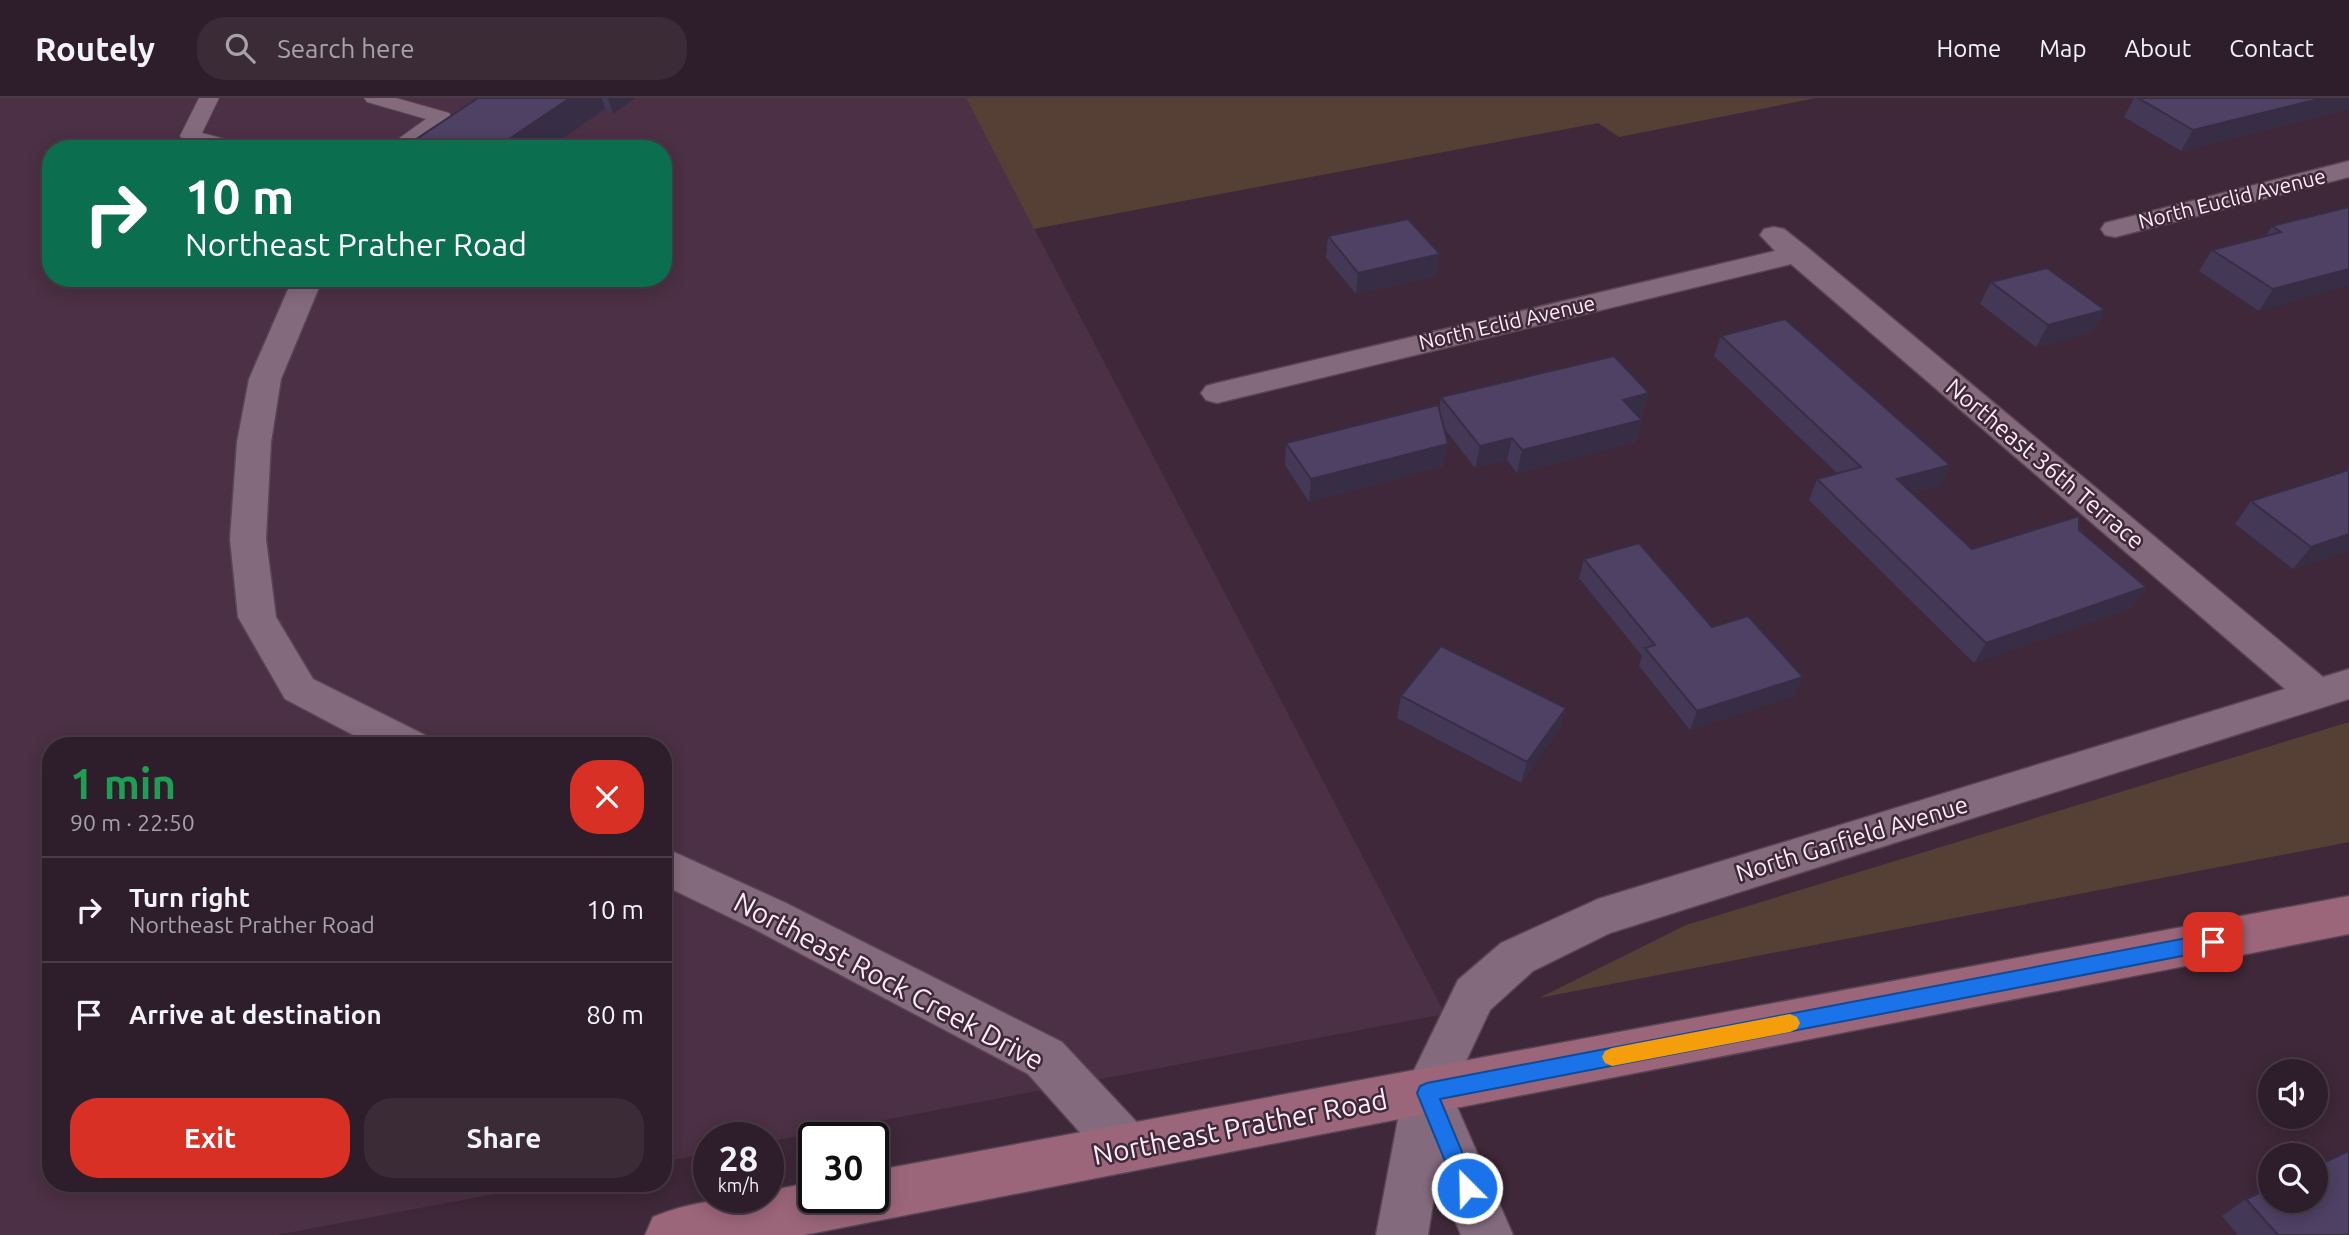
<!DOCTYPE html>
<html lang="en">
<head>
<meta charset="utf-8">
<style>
  :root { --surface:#2e1e2b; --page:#3a2b37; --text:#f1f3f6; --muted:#a7a2a9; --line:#493c47; --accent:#d93025 }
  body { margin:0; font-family:Ubuntu,sans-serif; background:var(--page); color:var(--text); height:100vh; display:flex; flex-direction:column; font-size:26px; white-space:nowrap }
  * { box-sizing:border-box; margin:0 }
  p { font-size:23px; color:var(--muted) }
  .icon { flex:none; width:38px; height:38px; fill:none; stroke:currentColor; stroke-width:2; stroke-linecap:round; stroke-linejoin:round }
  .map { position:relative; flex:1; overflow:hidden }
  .side { position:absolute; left:42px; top:639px; width:630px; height:455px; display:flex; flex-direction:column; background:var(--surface); border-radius:28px; box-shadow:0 4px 18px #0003,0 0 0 2px var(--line) }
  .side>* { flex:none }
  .guide { position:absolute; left:42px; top:42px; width:630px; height:147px; border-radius:28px; box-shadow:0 4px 18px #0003,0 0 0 2px var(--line); background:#0b6e4f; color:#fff; overflow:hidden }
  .buttons { position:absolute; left:2258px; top:961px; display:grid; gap:14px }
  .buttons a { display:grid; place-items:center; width:70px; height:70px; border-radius:50%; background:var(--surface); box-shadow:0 4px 18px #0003,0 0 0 2px var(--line); font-size:35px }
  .speed { position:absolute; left:693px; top:1024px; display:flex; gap:14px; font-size:35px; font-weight:700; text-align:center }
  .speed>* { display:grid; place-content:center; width:91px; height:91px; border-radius:50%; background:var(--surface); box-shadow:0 4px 18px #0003,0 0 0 2px var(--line); line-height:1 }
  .speed small { font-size:18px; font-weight:400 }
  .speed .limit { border:4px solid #111; border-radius:10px; background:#fff; color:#111 }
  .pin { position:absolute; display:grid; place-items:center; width:60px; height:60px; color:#fff; margin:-30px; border-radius:14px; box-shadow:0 4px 10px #0006 }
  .me { position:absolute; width:77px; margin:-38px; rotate:337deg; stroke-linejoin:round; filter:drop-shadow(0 0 5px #0008) }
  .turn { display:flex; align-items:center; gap:24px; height:147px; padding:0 28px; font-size:32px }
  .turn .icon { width:91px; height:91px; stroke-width:2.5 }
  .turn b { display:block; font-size:49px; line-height:60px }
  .round { display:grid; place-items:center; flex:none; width:74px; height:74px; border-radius:28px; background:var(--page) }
  .headline { display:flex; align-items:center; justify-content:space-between; height:119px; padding:0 28px }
  h1 { font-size:42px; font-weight:700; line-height:52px; color:#1e9e55 }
  .action { display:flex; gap:14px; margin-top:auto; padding:14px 28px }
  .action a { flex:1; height:80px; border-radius:28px; background:var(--accent); color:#fff; font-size:28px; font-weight:700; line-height:80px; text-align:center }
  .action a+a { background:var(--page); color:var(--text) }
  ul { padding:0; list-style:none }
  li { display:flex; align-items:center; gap:21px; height:105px; padding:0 28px; border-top:2px solid var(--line) }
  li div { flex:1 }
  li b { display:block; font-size:26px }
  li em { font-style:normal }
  header { display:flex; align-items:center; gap:42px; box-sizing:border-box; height:98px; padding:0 35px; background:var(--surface); border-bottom:2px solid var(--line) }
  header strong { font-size:33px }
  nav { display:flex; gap:38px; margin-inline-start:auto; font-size:24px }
  .search { width:490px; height:63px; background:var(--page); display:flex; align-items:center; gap:18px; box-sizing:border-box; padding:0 24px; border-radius:28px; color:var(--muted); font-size:26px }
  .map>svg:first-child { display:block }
  .built { fill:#4c3045; fill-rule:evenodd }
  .green { fill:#563f35 }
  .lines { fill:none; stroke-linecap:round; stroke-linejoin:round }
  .service-casing { stroke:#594554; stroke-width:2 }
  .minor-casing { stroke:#594554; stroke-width:3 }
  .secondary-casing { stroke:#594554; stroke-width:3 }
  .service { fill:#846a7d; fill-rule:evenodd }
  .minor { fill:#846a7d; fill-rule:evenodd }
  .secondary { fill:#9c667a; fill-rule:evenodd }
  .wall { fill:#433856 }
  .shaded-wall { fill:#372e46 }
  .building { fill:#4e4164; stroke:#372e46; stroke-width:2 }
  .route { fill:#1a73e8; stroke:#114b97; stroke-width:2 }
  .slow { fill:#f59e0b }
  .labels { text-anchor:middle; stroke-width:5; stroke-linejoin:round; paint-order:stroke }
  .far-street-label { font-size:21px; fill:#fcedf8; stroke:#3e2839 }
  .street-label { font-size:24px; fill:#fcedf8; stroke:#3e2839 }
  .near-street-label { font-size:28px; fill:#fcedf8; stroke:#3e2839 }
</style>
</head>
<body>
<header>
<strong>Routely</strong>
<div class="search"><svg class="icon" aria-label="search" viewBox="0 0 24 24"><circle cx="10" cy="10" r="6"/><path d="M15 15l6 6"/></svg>Search here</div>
<nav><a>Home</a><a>Map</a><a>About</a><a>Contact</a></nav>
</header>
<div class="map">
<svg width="2349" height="1137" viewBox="0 0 2349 1137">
  <rect width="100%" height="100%" fill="#3e2839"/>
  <path class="built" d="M0,0H966L1445,916L768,1044V1040H709V1055L663,1064V648H51V1085H552L277,1137H0ZM51,51H663V180H51Z"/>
  <path class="green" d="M966,0H1816L1619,39L1598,25L1034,131Z
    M2349,624V744L1539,900L1686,827Z"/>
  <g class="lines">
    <defs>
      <path id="service" d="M199,0H219L202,35L248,47L251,51H216L183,42L180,38Z
        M364,0H396L449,15L452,19L408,51H384L426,21L367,4Z"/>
      <path id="minor" d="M2349,63V79L2115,139L2105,137L2101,131L2105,125Z
        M1774,129L1784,131L1808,150L2323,579L2349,571V601L1610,835L1533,873L1490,912L1451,995L1513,1137H1461L1437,1080L1428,1137H1376L1403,995L1458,882L1501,845L1598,801L2285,591L1791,166L1217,305L1206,302L1201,295L1206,288L1217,285L1775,153L1760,137L1764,131Z
        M293,180H323L281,281L271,344L266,441L276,519L313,581L425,637L431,648H374L285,601L238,519L230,441L237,344L249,281Z
        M663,749L786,805L1062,944L1145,1033L1152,1050L1145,1067L1127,1074L1109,1067L1028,976L754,831L663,787Z"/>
      <path id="secondary" d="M2349,798V836L804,1137H645L653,1119C689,1104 729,1099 768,1099V1093L814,1084V1099H873V1073Z"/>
    </defs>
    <use href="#service" class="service-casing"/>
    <use href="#minor" class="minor-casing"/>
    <use href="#secondary" class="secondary-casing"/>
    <use href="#service" class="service"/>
    <use href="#minor" class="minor"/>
    <use href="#secondary" class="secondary"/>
  </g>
  <path class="wall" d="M478,0H635L613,16L605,11L548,51H422L418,40Z
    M2134,0H2349V11L2181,53L2124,19Z
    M2349,109L2259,213L2199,173L2212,152L2266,138L2272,128Z
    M1328,138L1437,178L1356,196L1326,160Z
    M1991,184L2093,234L2036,249L1980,206Z
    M1721,238L1950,367L1940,388L1912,395L1972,451L2079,432L2146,489L2132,510L1974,565L1809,402L1817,381L1838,376L1714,258Z
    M1649,295L1642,317L1639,318L1636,344L1517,375L1507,362L1475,370L1444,330V368L1309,404L1285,367L1286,345L1439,312L1441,299Z
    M2251,403L2349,453L2293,471L2235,426Z
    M1584,461L1712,529L1794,598L1690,632L1639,568L1642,558L1579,480Z
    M1401,598L1566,610L1559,632L1521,685L1397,620Z
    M2246,1101L2349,1137H2238L2222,1118Z"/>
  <path class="shaded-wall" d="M570,0H602L605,11L548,51H494Z
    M608,0H635L613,16Z
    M2323,0H2349V11L2181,53L2193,32Z
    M1440,156L1437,178L1356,196L1358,175Z
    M2349,171V188L2259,213L2273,191Z
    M2105,212L2093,234L2036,249L2048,227Z
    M1649,295L1642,317L1617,324L1623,302Z
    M1642,322L1636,344L1517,375L1522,352Z
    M1512,340L1507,362L1475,370L1480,348Z
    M1448,346L1444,368L1309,404L1311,381Z
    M1950,367L1940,388L1887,401L1897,381Z
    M2349,436V453L2293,471L2311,449Z
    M2146,489L2132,510L1974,565L1986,545Z
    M1803,579L1794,598L1690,632L1697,613Z
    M1566,610L1559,632L1521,685L1527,664Z"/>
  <path class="building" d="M478,0H570L494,51H456L418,40Z
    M2138,0H2323L2193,32Z
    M2349,109V171L2273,191L2212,152L2281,134L2272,128Z
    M1408,121L1440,156L1358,175L1328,138Z
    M2047,170L2105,212L2048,227L1991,184Z
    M1785,221L1950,367L1897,381L1972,451L2079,418V432L2146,489L1986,545L1817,381L1861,369L1721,238Z
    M1614,258L1649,295L1623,302L1642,322L1522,352L1512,340L1480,348L1441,299Z
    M1438,307L1448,346L1311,381L1286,345Z
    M2349,372V436L2311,449L2251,403Z
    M1639,445L1712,529L1748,518L1803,579L1697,613L1645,550L1655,547L1584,461Z
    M1441,548L1566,610L1527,664L1401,598Z
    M2349,1053V1137H2278L2246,1101L2270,1090V1102H2315V1069Z"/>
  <path class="route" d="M2213,835L2220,838L2223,844L2220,849L2213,852L1440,1001L1477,1090L1474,1097L1467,1100L1459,1097L1417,995L1420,988L1427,985Z"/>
  <path class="slow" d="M1790,916L1797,919L1800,925L1797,931L1790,934L1612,968L1605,965L1602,959L1605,953L1612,950Z"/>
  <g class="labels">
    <g class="far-street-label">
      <text transform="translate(2232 101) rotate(-14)" y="7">North Euclid Avenue</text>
      <text transform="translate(1507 225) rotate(-13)" y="7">North Eclid Avenue</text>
    </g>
    <g class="street-label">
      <text transform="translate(2045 366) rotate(40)" y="8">Northeast 36th Terrace</text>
      <text transform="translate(1852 741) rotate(-17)" y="8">North Garfield Avenue</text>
    </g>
    <g class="near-street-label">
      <text transform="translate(889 883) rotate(28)" y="10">Northeast Rock Creek Drive</text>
      <text transform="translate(1240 1029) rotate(-11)" y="10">Northeast Prather Road</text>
    </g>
  </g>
</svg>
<div class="buttons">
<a><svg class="icon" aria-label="sound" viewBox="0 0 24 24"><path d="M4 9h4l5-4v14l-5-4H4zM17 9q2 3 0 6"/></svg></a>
<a><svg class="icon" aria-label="search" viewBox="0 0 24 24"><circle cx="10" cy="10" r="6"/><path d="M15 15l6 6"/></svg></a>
</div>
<div class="speed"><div>28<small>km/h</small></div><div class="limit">30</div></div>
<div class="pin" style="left:2213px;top:844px;background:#d93025"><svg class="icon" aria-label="arrive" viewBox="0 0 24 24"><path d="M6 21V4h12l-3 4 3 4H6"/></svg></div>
<svg class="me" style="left:1467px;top:1090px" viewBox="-20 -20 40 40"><circle r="17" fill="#1a73e8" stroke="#fff" stroke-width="3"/><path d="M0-11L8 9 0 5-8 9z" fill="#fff"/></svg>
<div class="guide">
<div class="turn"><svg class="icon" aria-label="right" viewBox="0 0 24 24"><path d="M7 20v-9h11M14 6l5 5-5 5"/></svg><div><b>10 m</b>Northeast Prather Road</div></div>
</div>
<section class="side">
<div class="headline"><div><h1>1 min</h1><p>90 m · 22:50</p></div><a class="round" style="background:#d93025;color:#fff"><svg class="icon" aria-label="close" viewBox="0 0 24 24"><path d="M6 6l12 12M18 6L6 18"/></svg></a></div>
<ul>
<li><svg class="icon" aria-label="right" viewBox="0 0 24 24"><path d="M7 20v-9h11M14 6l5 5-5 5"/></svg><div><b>Turn right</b><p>Northeast Prather Road</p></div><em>10 m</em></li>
<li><svg class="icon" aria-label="arrive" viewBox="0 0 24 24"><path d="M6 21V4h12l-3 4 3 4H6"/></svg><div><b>Arrive at destination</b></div><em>80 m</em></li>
</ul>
<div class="action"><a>Exit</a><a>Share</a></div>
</section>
</div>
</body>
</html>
